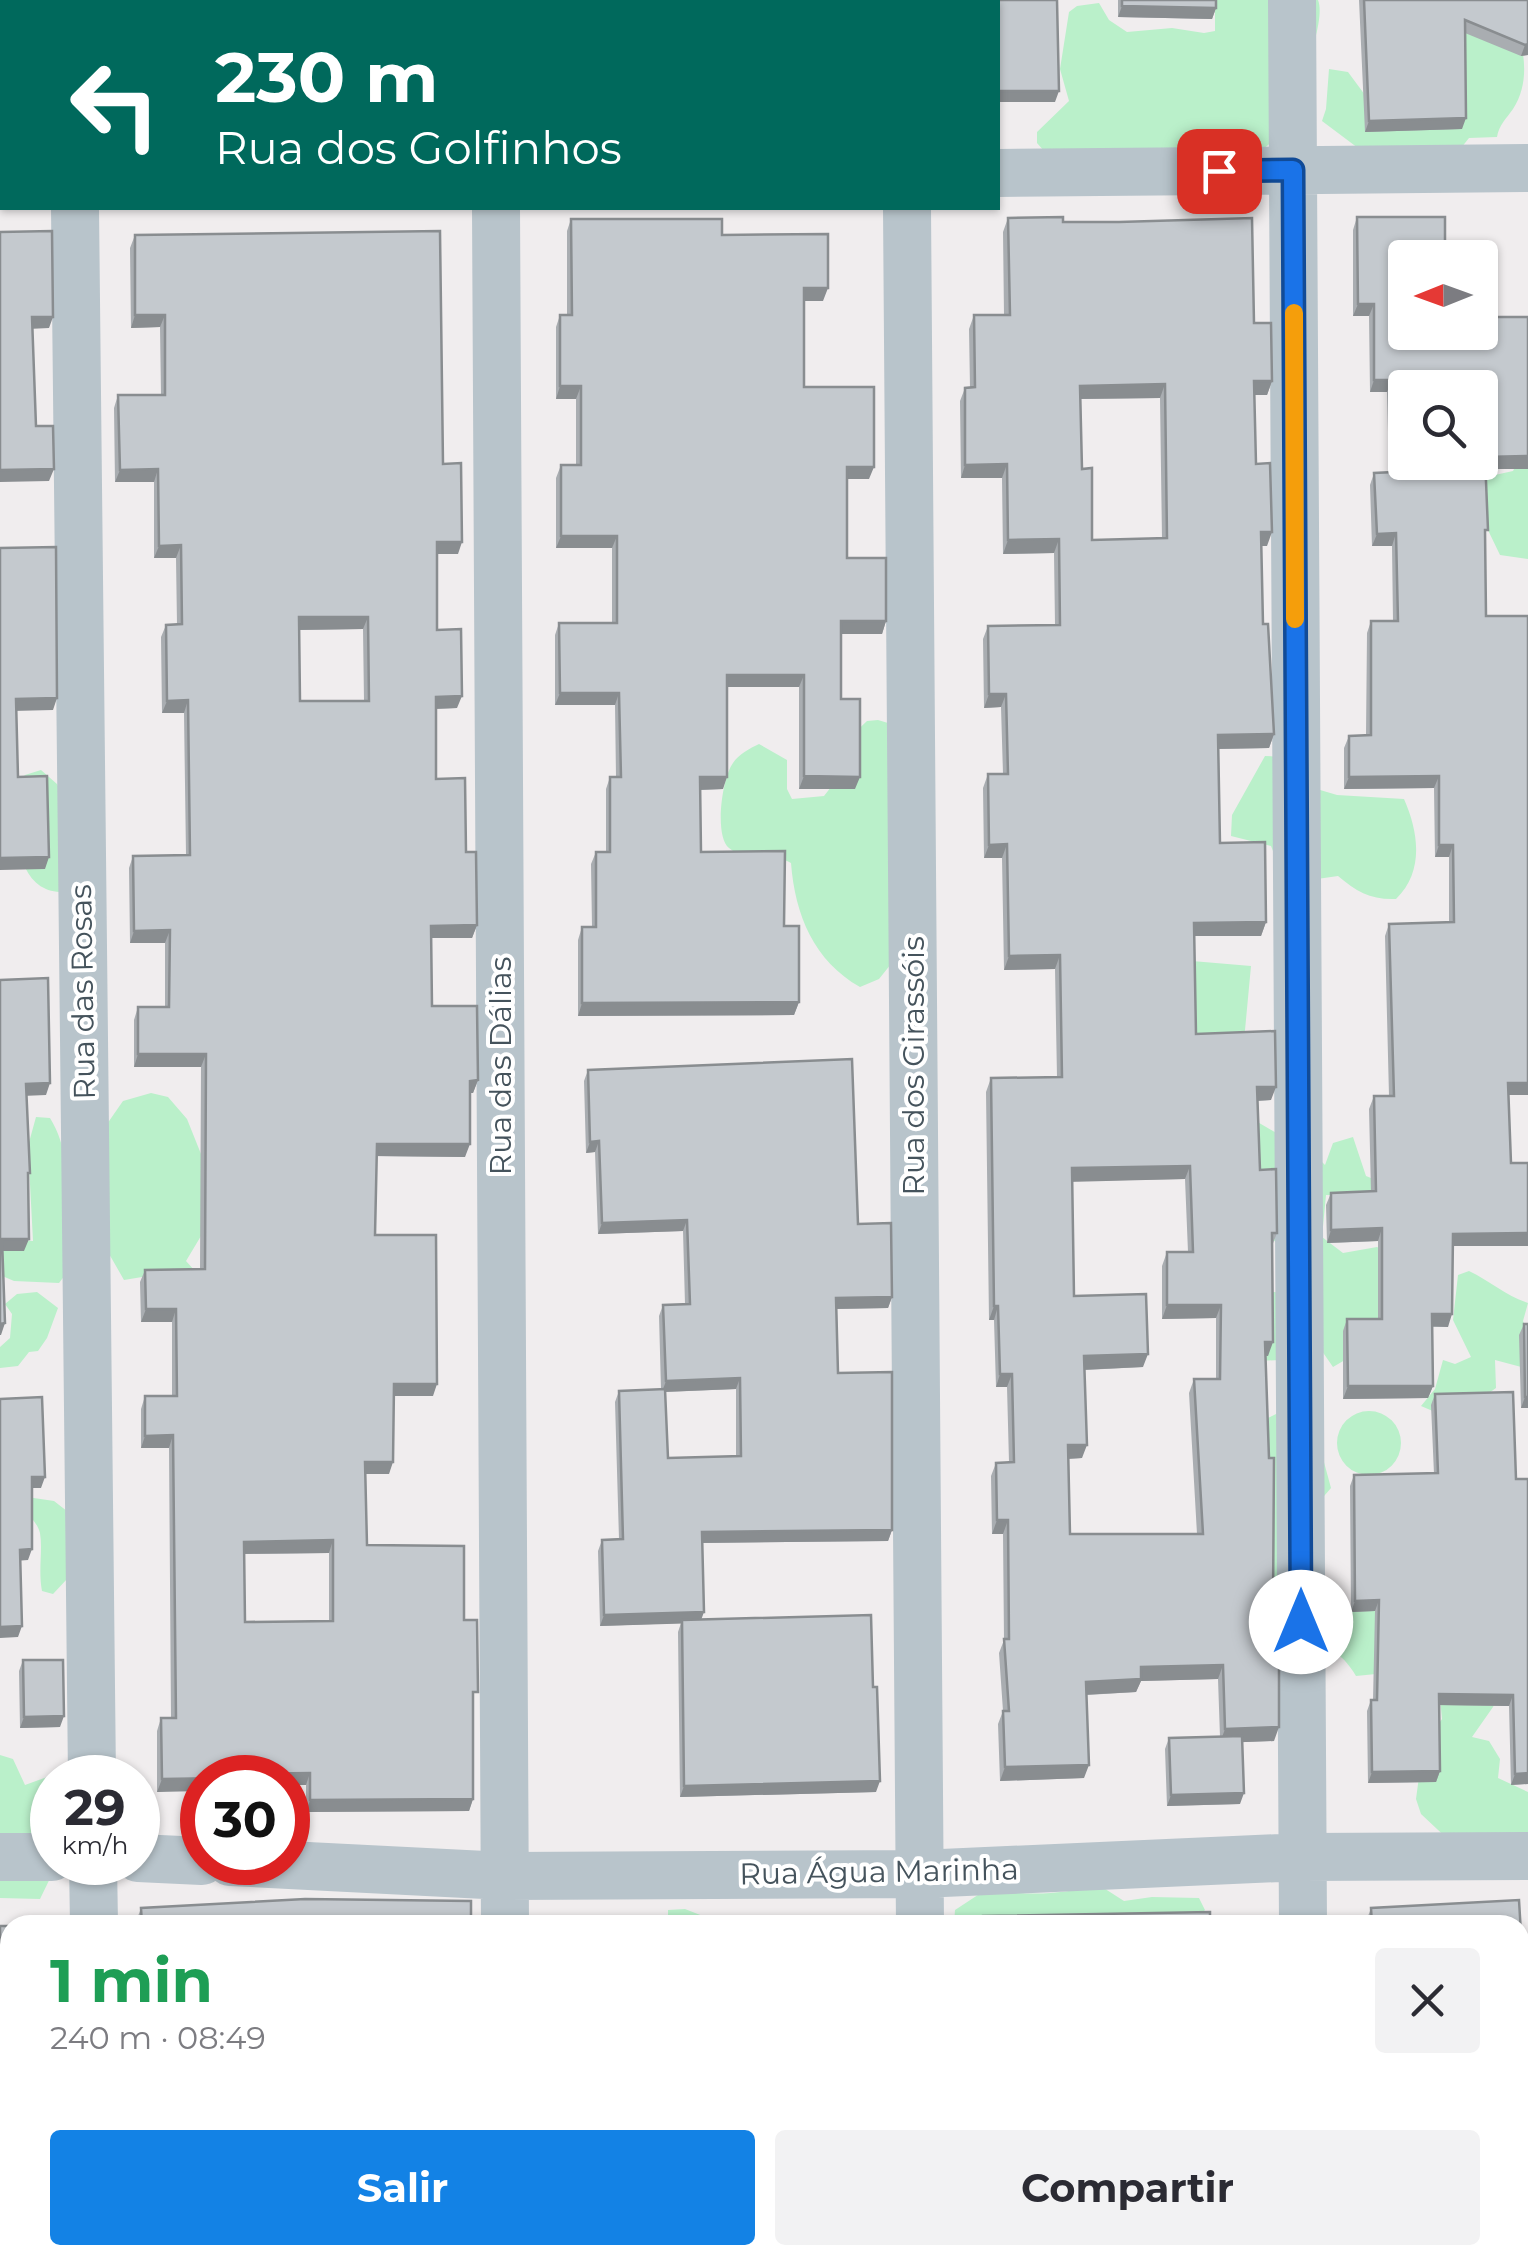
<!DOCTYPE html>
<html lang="es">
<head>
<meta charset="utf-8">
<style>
  :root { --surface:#fff; --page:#f2f2f3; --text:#2b2b33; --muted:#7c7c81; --accent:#1382e5 }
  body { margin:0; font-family:Montserrat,sans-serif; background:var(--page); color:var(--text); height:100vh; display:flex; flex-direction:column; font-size:38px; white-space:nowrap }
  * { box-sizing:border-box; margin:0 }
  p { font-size:32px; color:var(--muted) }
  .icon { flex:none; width:55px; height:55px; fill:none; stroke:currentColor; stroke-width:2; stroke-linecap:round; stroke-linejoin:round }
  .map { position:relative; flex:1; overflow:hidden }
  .panel { position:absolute; left:0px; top:1915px; width:1530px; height:350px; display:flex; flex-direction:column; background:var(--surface); border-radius:30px 30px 0 0; box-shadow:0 2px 8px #0004 }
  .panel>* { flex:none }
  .top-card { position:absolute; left:0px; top:0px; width:1000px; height:210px; box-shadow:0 2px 8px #0004; background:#00695c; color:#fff; overflow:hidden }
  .needle { width:65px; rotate:269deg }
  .controls { position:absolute; left:1388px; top:240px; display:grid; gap:20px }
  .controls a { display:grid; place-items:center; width:110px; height:110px; border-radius:10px; background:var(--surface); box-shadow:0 2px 8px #0004; font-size:50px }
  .speed { position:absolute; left:30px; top:1755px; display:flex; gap:20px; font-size:50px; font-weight:700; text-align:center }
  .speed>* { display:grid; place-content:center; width:130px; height:130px; border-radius:50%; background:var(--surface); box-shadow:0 2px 8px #0004; line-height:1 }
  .speed small { font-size:25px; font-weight:400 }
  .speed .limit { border:15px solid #d22; background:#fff; color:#111 }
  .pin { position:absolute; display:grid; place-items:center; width:85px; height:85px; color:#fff; margin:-42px; border-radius:20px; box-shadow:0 5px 15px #0006 }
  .me { position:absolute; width:110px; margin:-55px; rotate:0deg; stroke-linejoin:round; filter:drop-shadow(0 0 8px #0008) }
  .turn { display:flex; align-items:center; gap:35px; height:210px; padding:0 50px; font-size:45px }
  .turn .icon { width:130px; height:130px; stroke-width:2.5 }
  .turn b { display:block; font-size:70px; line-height:85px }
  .round { display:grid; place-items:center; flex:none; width:105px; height:105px; border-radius:10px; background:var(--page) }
  .head { display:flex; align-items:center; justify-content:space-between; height:170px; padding:0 50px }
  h1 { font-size:60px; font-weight:700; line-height:75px; color:#1e9e55 }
  .action { display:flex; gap:20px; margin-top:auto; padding:20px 50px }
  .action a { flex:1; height:115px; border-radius:10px; background:var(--accent); color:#fff; font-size:40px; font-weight:700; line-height:115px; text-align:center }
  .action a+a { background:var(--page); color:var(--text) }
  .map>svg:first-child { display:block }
  .green { fill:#baf0ca }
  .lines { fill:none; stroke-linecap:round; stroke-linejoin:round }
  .minor { stroke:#b8c4cb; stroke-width:48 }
  .wall { fill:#a9adb1; fill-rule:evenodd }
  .shaded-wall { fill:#898d90 }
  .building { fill:#c4c9ce; stroke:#898d90; stroke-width:2.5; fill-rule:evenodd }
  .route-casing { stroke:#114b97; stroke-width:25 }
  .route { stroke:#1a73e8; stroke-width:18 }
  .slow { stroke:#f59e0b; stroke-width:18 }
  .labels { text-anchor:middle; stroke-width:8; stroke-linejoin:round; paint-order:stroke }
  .street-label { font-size:30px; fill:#45535c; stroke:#fff }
</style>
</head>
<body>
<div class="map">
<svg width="1528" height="2265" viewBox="0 0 1528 2265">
  <rect width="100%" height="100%" fill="#f0edee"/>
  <path class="green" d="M1215,0H1318C1328,24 1290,112 1276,136C1272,143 1264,148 1258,153L1044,151L1037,143V132L1069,101L1060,69L1069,12L1077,6L1099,3L1109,20L1127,32L1172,28L1204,33L1215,31Z
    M1444,5L1520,39C1526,62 1527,88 1513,109C1506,119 1499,125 1497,137L1469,138L1461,148L1366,154L1322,121L1326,109L1329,69L1348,72L1385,122Z
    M1528,441V559L1500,555L1486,526L1480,462V459L1495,475L1513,471Z
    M878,720L888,723L895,959L879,979L860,987C814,961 795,915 791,863C772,852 746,862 729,848C714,836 722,778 733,763C738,755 750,748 759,744L787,760V789L792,799L824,796L831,787L843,744L867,721Z
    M1265,756L1285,757L1310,787L1337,795L1404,799C1419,833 1424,872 1396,899C1371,900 1357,892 1338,876L1317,879L1279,866L1271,846L1231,836L1232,815Z
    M41,770L57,784L66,803L69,893C61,892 52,892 46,889C16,877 14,822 7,795L25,775Z
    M1192,961L1251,966L1245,1030L1237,1056L1199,1047L1192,1019Z
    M151,1093L168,1097L187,1119L201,1154V1236L186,1261L195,1271L162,1283L142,1277L124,1280L104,1245L107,1124L123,1101Z
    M36,1117L50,1118C76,1160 68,1222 69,1270L59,1283L14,1281L0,1275V1241L6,1239L33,1241L28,1146Z
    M1249,1117L1317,1157L1325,1165L1333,1143L1353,1137L1366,1176L1386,1184L1361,1196L1326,1195L1322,1237L1343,1253L1377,1247L1390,1254L1394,1309L1350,1357L1333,1367L1315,1341L1280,1360L1258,1361L1261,1291L1288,1293L1278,1242L1258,1237Z
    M1469,1271C1490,1281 1506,1296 1528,1303L1523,1321L1528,1332L1525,1368L1495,1360L1496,1388L1472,1405L1442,1415L1421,1406L1435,1389L1443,1360L1455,1364L1471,1357L1453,1320L1458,1275Z
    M37,1292L58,1308L47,1338L38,1351L29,1352L18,1366L0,1368V1347L10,1338L12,1314L5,1304L17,1294Z
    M1282,1411L1312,1418L1331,1488L1318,1503L1319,1606L1335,1617L1343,1618L1355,1601L1385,1603L1386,1673L1356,1676C1332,1635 1305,1645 1263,1647L1252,1426Z
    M1337 1443a32 32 0 1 1 64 0a32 32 0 1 1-64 0Z
    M0,1493L54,1501L72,1515L68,1578L53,1594L42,1591C38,1569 43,1551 40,1533C36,1516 13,1503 0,1493Z
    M1502,1689L1493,1707L1472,1737L1489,1741L1500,1759L1498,1778L1528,1792V1843L1453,1844L1421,1814L1416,1799L1423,1747L1442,1719L1440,1699Z
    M0,1755L13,1759L25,1785L58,1773L60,1777L52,1778V1862L57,1864L40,1899L0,1898Z
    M1099,1885L1124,1901L1152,1897L1199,1898L1205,1910L1189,1925H1089L978,1916L979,1925H954L955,1910L987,1889C1031,1896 1056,1895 1099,1885Z
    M685,1909L713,1920L715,1925H668V1910Z
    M1520,2085L1528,2091V2184H1520Z
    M524,2255H574L577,2265H524Z"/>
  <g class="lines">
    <path class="minor" d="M72,0V2
      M494,0V2
      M906,0V2
      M1292,0L1303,1925
      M998,173L1528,168
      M0,177H2
      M75,208L92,1778
      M496,208L505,1925
      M907,208L920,1925
      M0,1857H52
      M138,1858L202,1861
      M93,1862L94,1925
      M230,1862L505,1876L920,1874L1302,1857L1528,1856
      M97,2255V2265
      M510,2255V2265
      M921,2255V2265
      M1309,2255V2265"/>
  </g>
  <path class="wall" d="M1118,0H1216V8L1212,19L1118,17Z
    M1359,0H1528V55L1521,56L1465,33L1462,129L1365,132Z
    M1357,217L1405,258L1486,469V616H1528V1095H1509L1511,1163L1528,1246H1453L1448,1327H1433V1386L1428,1398L1343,1399V1331L1347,1319H1378V1241L1327,1243L1326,1205L1331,1193L1371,1192L1369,1109L1374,1096H1389L1385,936L1389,924L1449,922V857H1435L1434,788L1344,789V748L1349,736L1366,735L1367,633L1371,621H1393L1392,546H1372L1370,485L1374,473L1389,472L1387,392H1370L1369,316H1353V230Z
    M1008,218L1063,222L1254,323L1272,381L1267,395H1254L1256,464L1267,546H1261L1263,624L1274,734L1269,748L1219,749L1220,843L1266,922L1261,936H1194L1196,1034L1271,1100L1258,1101L1260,1170L1277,1233L1272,1246L1268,1356H1266L1274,1741L1242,1742L1240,1804L1167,1806L1165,1749L1169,1738L1220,1737L1218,1679L1141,1681L1136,1692L1087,1695L1084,1778L1000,1781L998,1724L1003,1711L999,1653L1004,1640L1003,1534H992L991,1476L996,1463L1009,1462L1007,1387H996L994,1320H989L986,1092L991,1078L1057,1077L1055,969L1004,970L1002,858H984L983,788L988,774H1003L1001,707L984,708L983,639L988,626L1055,625L1054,553L1003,554L1002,478H961L960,401L965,388H970L969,329L974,315H1004L1003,232ZM1160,398L1162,539L1092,540L1082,469L1081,399ZM1185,1179L1188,1252H1167L1162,1266V1319L1216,1318V1379H1194L1189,1393L1197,1534H1070L1069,1459L1082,1458L1085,1370L1143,1367L1074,1296L1072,1181Z
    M571,219L722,235L823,301H804V387L869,479H847V558L886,621L882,634H841V699L855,789H799V687H727L723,789L700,790L701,852L784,926L799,1002L794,1015L578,1016V940L582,927H592L591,864L596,852H606V789L610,777H616L615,705H555V635L559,623H612V548H556V478L561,465H576V399H556V327L560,315H567V231Z
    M135,235L443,464L458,554H437V630L457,708L436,709V779L466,852L477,925L472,938H431L432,1006L478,1080L473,1093H470L465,1157L376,1156L375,1235L433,1396H394L389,1474H366L367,1545L464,1620L473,1704V1799L469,1811L306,1812V1785H288V1778L157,1792V1731L161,1718H171L169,1448H141V1409L145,1396H172V1322H141L140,1282L145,1270L200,1269L201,1067H134V1020L138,1007H165V943H130L129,868L133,856L186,855L184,713H162L161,637L166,625H177L176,558H154V482H115L114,408L118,395H161L160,327L131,328L130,248ZM363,629L364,701H300L299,630ZM329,1553V1621L245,1622L244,1554Z
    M588,1070L858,1224L892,1297L888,1308L837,1309L838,1373L892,1530L888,1541L702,1543L701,1620L876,1792L680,1797L678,1632L681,1623L600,1626L598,1551L602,1540L619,1539L615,1402L619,1391L661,1389L659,1316L663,1305L685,1304L683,1231L598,1234L595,1152L586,1153L584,1081ZM736,1389V1457L668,1458L665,1392Z
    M1524,1324L1528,1408H1521L1519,1335Z
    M1435,1394L1516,1479H1528V1784L1511,1785L1509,1706L1439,1705L1440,1771L1436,1782L1368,1783L1367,1711L1371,1700H1373L1375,1611L1351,1612L1350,1486L1354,1475L1434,1474L1431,1405Z
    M23,1660L60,1727L20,1728L19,1671Z
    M141,1908L471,1925H137V1919Z
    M1371,1908L1520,1925H1368L1367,1919Z
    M604,2255H895V2265H604Z
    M972,2255H1255V2265H972Z
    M1376,2255H1520L1528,2265H1376Z"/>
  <path class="shaded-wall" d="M1122,6L1216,8L1212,19L1118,17Z
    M1528,44V55L1521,56L1525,45Z
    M998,91H1059L1055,102H998Z
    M0,98H2V114H0Z
    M1466,118L1462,129L1365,132L1369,121Z
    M804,288H828L823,301H800Z
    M1358,304H1374L1369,316H1353Z
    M135,315H165L160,327L131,328Z
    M32,317H53L49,328L28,329Z
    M1374,380H1392L1387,392H1370Z
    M1254,381H1272L1267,395H1249Z
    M1165,384L1160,398L1075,399L1080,386Z
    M560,386H581L576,399H556Z
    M1528,456V469H1481L1485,457Z
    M1007,464L1002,478H961L965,465Z
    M847,467H874L869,479H842Z
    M54,469L49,481L0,482V470Z
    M158,469L154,482H115L120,470Z
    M1261,532H1272L1267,546H1256Z
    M1396,533L1392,546H1372L1377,534Z
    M561,536H617L612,548H556Z
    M1059,539L1054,553L1003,554L1008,540Z
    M437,542H462L458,554H432Z
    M181,545L176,558H154L159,546Z
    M299,617H368L363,629L294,630Z
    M841,621H886L882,634H836Z
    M727,675H804L799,687H723Z
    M560,693H619L615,705H555Z
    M989,694H1006L1001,707L984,708Z
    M462,696L457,708L431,709L436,697Z
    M57,698L53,710L12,711L16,699Z
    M188,700L184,713H162L167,701Z
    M1274,734L1269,748L1213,749L1218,735Z
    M804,776L860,777L855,789H799Z
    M1439,776L1434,788L1344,789L1349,777Z
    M700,777H727L723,789L696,790Z
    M1007,844L1002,858H984L989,845Z
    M1439,845H1453L1449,857H1435Z
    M49,857L45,869L0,870V858Z
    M1266,922L1261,936H1189L1194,923Z
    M477,925L472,938H427L431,926Z
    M170,930L165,943H130L134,931Z
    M1060,955L1055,969L1004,970L1009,956Z
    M799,1002L794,1015L578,1016L582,1003Z
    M138,1054H206L201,1067H134Z
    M478,1080L473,1093H466L470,1081Z
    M50,1083L46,1095L22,1096L26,1084Z
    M1508,1083H1528V1095H1504Z
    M1257,1087H1276L1271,1100L1252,1101Z
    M599,1141L595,1152L586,1153L590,1142Z
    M377,1144H470L465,1157L372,1156Z
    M1190,1166L1185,1179L1067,1182L1072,1168Z
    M687,1220L683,1231L598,1234L602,1223Z
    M1382,1228L1378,1241L1327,1243L1331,1230Z
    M1528,1233V1246H1448L1453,1234Z
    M2,1239H29L24,1251H0Z
    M892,1297L888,1308L832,1309L836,1298Z
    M1167,1305H1221L1216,1318L1162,1319Z
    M994,1306H998L994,1320H989Z
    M146,1309H176L172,1322H141Z
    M1432,1314H1452L1448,1327L1428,1326Z
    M5,1323L1,1335H0V1324Z
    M1265,1342H1273L1268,1356L1261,1355Z
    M1148,1354L1143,1367L1079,1370L1084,1356Z
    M1000,1374H1012L1007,1387H996Z
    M740,1378L736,1389L662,1392L666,1381Z
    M394,1384H437L433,1396H389Z
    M1348,1386H1433L1428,1398L1343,1399Z
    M1525,1397H1528V1408H1521Z
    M173,1435L169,1448H141L145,1436Z
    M1068,1445H1087L1082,1458L1063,1459Z
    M365,1462H393L389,1474H361Z
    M32,1477H45L41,1488H28Z
    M997,1520H1008L1003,1534H992Z
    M892,1530L888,1541L697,1543L702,1532Z
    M333,1540L329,1553L240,1554L244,1542Z
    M32,1549L28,1560L15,1561L20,1550Z
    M1379,1600L1375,1611L1351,1612L1355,1601Z
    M704,1612L700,1623L600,1626L604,1615Z
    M22,1626L18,1637L0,1638V1627Z
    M1223,1665L1218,1679L1141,1681L1136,1692L1081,1695L1086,1682L1141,1667Z
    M1439,1694L1513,1695L1509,1706L1435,1705Z
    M64,1716L60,1727L20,1728L24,1717Z
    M1279,1727L1274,1741L1220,1743L1225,1729Z
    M1089,1765L1084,1778L1000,1781L1005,1767Z
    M1440,1771L1436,1782L1368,1783L1372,1772Z
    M310,1773L306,1785H288V1778H224L225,1774Z
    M1528,1773V1784L1511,1785L1515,1774Z
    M162,1779H202V1791L157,1792Z
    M880,1781L876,1792L680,1797L684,1786Z
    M1244,1793L1240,1804L1167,1806L1171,1795Z
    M473,1799L469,1811L306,1812L310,1800Z
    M0,2090H10V2102H0Z
    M61,2255H73L70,2265H58Z"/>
  <path class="building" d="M0,0H56L57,2H2V98H0Z
    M158,0H235V2H158Z
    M346,0H400V2H346Z
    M575,0H885L886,2H575Z
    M966,0H1057L1059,91H998V2H966Z
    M1122,0H1216V8L1122,6Z
    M1364,0H1528V44L1525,45L1465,20L1466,118L1369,121Z
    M1063,217V222H1119L1252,218L1254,323H1271L1272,381H1254L1256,464L1270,463L1272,532H1261L1263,624H1268L1274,734L1218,735L1220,843L1265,842L1266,922L1194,923L1196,1034L1275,1031L1276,1087H1257L1260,1170L1276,1169L1277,1233H1272L1273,1342H1265L1269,1458H1274L1273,1603H1279V1727L1225,1729L1223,1665L1141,1667V1679L1086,1682L1089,1765L1005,1767L1003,1711H1009L1004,1639H1009L1008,1520H997L996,1463L1014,1462L1012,1374H1000L998,1306H994L991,1078L1062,1077L1060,955L1009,956L1007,844L989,845L988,774H1008L1006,694H989L988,626L1060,625L1059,539L1008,540L1007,464L965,465V388L975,387L974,315H1010L1008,218ZM1165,384L1167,538L1092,540V468L1082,469L1080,386ZM1190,1166L1193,1252H1167V1305H1221L1220,1379H1194L1203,1534H1070L1068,1445H1087L1084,1356L1148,1354L1146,1294L1074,1296L1072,1168Z
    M1357,217H1445V258H1405V332H1480V313H1493V317H1528V456L1485,457L1488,530H1485L1486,616H1528V1083H1508L1511,1163H1528V1233L1453,1234L1452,1314H1432L1433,1386H1348L1347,1319H1382V1228L1331,1230V1193L1376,1191L1374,1096H1394L1389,924L1454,922L1453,845H1439V776L1349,777V736L1371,735V621H1398L1396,533L1377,534L1374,473L1394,472L1392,380H1374V304H1358ZM1405,388H1480V462H1405Z
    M571,219H722V235L828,234V288H804V387H874V467H847V558H886V621H841V699H860V777L804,776V675H727V777H700L701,852L785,851L784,926H799V1002L582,1003V927H596V852H610V777H621L619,693H560L559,623H617V536H561V465H581V386H560V315H572Z
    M52,231L53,317H32L36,426H53L54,469L0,470V232Z
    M440,231L443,464L461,463L462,542H437V630L461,629L462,696L436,697V779L465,778L466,852H476L477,925L431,926L432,1006H477L478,1080L470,1081V1144H377L375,1235H436L437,1384H394L393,1462H365L367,1545L464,1546V1620H477L478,1692H473V1799L310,1800V1773L225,1774V1778L162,1779L161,1718H176L173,1435L145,1436V1396H177L176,1309H146L145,1270L205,1269L206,1054H138V1007H169L170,930L134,931L133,856L190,855L188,700L167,701L166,625L182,624L181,545L159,546L158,469L120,470L118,395H165V315H135V235ZM299,617H368L369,701H300ZM333,1540V1621L245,1622L244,1542Z
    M56,547L57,698L16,699L18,777L47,776L49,857L0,858V548Z
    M48,978L50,1083L26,1084L30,1173H28L29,1239H2L5,1323L0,1324V980Z
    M852,1059L858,1224L891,1223L892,1297L836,1298L838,1373L892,1372V1530L702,1532L704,1612L604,1615L602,1540L623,1539L619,1391L665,1389L668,1458L741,1456L740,1378L666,1381L663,1305L690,1304L687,1220L602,1223L599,1141L590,1142L588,1070Z
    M1524,1324H1528V1397H1525Z
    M1513,1392L1516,1479H1528V1773L1515,1774L1513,1695L1439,1694L1440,1771L1372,1772L1371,1700H1377L1379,1600L1355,1601L1354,1475L1438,1473L1435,1394Z
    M42,1397L45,1477H32V1549L20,1550L22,1626L0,1627V1399Z
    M871,1615L873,1687H877L880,1781L684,1786L682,1620Z
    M23,1660H63L64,1716L24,1717Z
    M1242,1736L1244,1793L1171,1795L1169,1738Z
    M305,1899L471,1901V1925H142L141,1908Z
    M1519,1900L1524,1985H1520V1925H1372L1371,1908Z
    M1210,1912V1925H983V1916Z
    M891,1917V1925H740V1918Z
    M609,1923L697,1925H609Z
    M0,1926H10V2090H0Z
    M0,2173H10V2255H62V2265H0Z
    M1520,2231H1528V2265H1380V2255H1520Z
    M231,2255H465L466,2265H158V2261L231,2259Z
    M608,2255H895V2265H608Z
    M976,2255H1255V2265H976Z"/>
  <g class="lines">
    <defs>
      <path id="route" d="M1219,171L1293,170L1301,1622"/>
    </defs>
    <use href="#route" class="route-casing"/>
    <use href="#route" class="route"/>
    <path class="slow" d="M1294,313L1295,619"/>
  </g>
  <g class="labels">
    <g class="street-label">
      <text transform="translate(83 992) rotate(-91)" y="10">Rua das Rosas</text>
      <text transform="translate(501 1066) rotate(-90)" y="10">Rua das Dálias</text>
      <text transform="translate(914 1066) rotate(-90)" y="10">Rua dos Girassóis</text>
      <text transform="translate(879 1872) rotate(-1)" y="10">Rua Água Marinha</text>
    </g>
  </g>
</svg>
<div class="controls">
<a><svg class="needle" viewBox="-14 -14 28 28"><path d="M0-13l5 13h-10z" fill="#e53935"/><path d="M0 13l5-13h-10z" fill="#7c7c81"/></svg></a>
<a><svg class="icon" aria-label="search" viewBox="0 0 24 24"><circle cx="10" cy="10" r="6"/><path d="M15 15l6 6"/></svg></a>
</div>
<div class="speed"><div>29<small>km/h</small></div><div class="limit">30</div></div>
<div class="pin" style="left:1219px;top:171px;background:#d93025"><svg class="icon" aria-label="arrive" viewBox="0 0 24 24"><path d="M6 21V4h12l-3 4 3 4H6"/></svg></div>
<svg class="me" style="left:1301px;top:1622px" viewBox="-20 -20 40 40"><circle r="19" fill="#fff"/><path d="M0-13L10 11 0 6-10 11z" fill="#1a73e8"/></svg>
<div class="top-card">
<div class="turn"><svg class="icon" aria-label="left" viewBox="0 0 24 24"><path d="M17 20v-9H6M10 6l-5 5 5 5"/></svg><div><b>230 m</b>Rua dos Golfinhos</div></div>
</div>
<section class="panel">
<div class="head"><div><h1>1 min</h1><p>240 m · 08:49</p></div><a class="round"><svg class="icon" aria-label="close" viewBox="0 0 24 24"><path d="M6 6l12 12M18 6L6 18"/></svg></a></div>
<div class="action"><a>Salir</a><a>Compartir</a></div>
</section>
</div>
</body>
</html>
